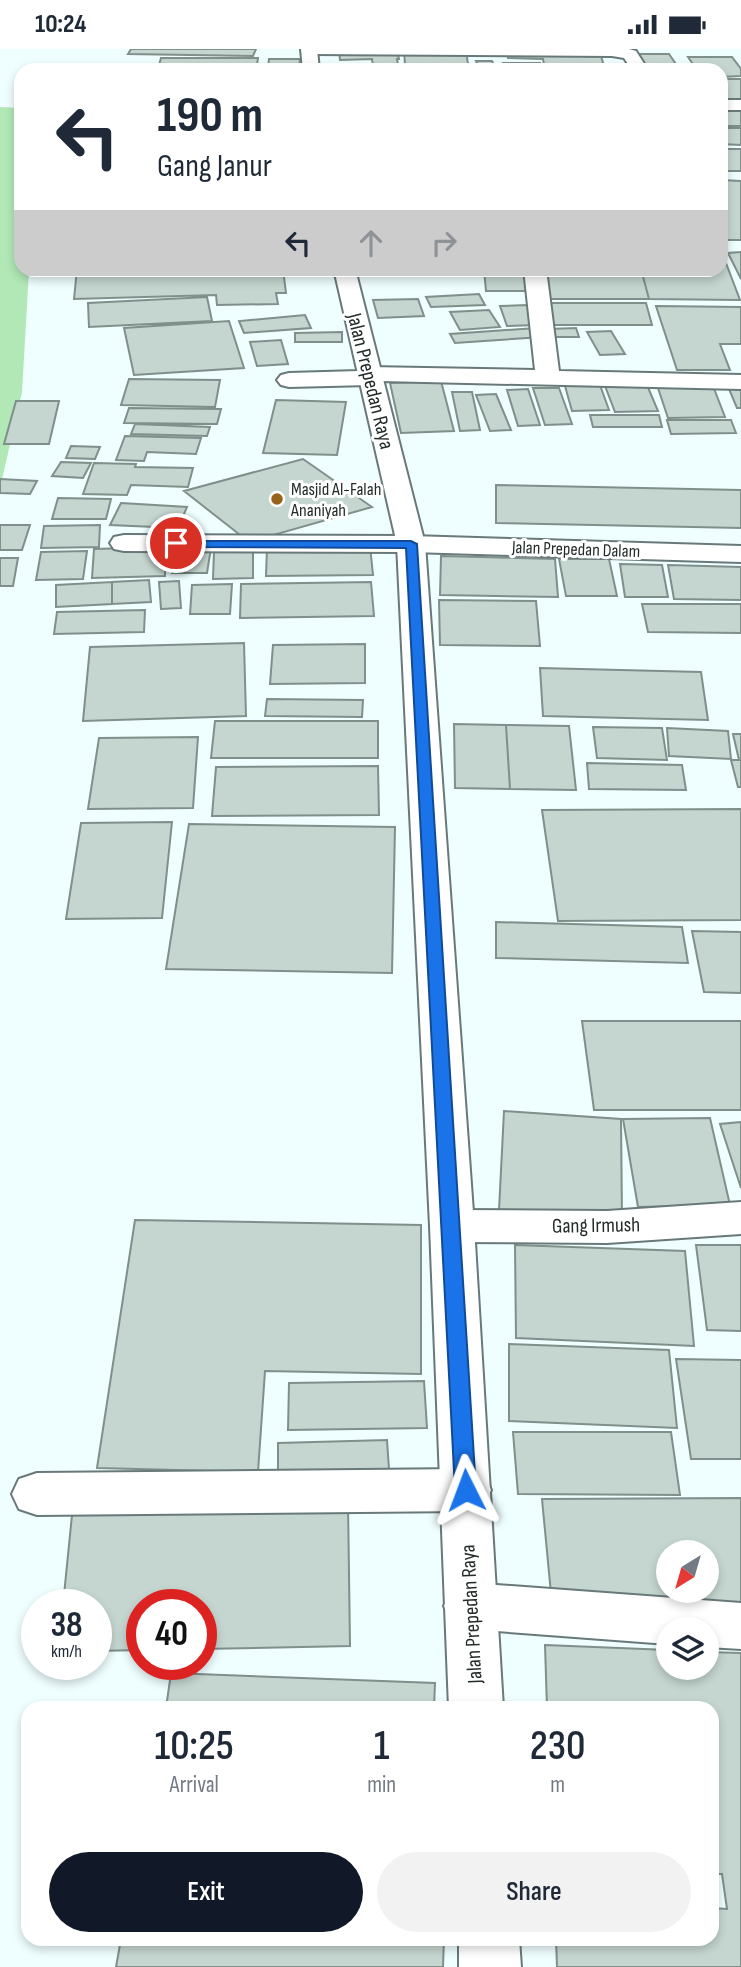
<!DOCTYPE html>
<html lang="en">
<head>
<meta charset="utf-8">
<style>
  :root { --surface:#fff; --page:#f2f2f3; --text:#1f2937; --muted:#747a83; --accent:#111827 }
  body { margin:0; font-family:"Sofia Sans Condensed",sans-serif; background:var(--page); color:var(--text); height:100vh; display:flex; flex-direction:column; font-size:26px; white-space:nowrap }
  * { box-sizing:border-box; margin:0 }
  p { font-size:23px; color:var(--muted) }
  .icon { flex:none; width:38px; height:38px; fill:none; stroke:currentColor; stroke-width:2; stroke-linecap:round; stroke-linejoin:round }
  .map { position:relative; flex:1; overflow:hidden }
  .panel { position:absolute; left:21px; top:1652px; width:698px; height:245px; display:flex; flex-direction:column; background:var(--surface); border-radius:21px; box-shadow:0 4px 10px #0003 }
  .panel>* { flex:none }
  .hud { position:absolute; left:14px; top:14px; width:714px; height:214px; border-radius:21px; box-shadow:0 4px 10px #0003; background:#fff; color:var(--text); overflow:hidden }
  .needle { width:46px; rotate:217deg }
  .tools { position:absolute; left:656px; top:1491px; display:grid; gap:14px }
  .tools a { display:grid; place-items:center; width:63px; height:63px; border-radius:50%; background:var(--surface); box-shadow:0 4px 10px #0003; font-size:35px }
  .speed { position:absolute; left:21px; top:1540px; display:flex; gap:14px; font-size:35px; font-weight:700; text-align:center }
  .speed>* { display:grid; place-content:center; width:91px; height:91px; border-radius:50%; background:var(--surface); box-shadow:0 4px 10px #0003; line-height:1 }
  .speed small { font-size:18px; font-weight:400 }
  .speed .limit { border:10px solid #d22; background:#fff; color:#111 }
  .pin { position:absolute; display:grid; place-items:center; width:60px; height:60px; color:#fff; margin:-30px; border:4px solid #fff; border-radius:50%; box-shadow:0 2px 7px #0007 }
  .me { position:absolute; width:77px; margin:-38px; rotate:357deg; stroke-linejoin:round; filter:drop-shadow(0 0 5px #0008) }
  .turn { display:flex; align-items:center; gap:24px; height:147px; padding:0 28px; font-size:32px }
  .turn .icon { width:91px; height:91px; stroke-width:2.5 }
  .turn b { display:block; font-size:49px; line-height:60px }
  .lanes { display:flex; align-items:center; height:66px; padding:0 28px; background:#0003; justify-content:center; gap:35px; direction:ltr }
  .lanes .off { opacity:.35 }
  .eta { display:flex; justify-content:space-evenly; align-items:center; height:119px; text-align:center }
  .eta b { font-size:42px; font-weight:600; line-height:49px }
  .action { display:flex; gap:14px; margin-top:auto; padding:14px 28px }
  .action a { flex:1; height:80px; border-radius:42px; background:var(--accent); color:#fff; font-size:28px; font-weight:600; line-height:80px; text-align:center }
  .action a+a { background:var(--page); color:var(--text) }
  .status { display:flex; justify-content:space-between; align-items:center; height:49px; padding:0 35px; background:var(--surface); direction:ltr }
  .status svg { height:19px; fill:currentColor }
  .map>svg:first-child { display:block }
  .green { fill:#b1e8b6 }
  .building { fill:#c5d6d0; stroke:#7f8f8a; stroke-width:2; fill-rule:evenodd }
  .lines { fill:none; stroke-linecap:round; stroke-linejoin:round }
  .street-casing { stroke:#68797a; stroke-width:4 }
  .secondary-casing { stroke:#68797a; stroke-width:4 }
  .street { fill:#fff; fill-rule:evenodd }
  .secondary { fill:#fff; fill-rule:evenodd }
  .route { fill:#1a73e8; stroke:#114b97; stroke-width:2 }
  .poi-dot { fill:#98621b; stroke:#fff; stroke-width:2.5 }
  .labels { text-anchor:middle; stroke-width:6; stroke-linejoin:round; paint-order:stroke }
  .far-poi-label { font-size:18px; fill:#242b2b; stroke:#fff; text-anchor:start }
  .far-street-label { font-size:18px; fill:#242b2b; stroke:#fff }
  .street-label { font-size:21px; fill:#242b2b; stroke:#fff }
</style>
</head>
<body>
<div class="status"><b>10:24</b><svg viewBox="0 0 49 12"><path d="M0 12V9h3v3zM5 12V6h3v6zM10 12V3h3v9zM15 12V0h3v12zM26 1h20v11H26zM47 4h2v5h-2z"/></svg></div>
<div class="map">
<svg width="741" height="1918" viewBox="0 0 741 1918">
  <rect width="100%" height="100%" fill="#effeff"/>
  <path class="green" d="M0,58L21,59V220L29,221L22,343L0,439Z"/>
  <path class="building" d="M131,0H256L253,7L128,5Z
    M339,1H397L399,10H397L398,16L373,17L372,10L340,11Z
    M404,2H466L468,15H405Z
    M507,2L600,3L605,21H545L543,10L508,9Z
    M638,5H669L680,21H648Z
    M688,8H732L741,20V27L721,28V21H697Z
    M161,9H258L257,16H159Z
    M269,10H300L299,18H303L302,21H216L217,17L268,18Z
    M476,12H492L496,20H480Z
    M503,14H540L541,21H504Z
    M427,16H475L476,21H428Z
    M721,30H741V54H721Z
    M721,58H741V77H721Z
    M721,79H741V96L721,95Z
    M721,100H741V122H721Z
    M721,131L741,132V191H721Z
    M721,201L740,251L649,250L641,220H721Z
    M741,203V230L728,204Z
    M77,220H283L286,244H276L278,255L217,256L216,246L74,250Z
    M484,220H530L534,242H486Z
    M544,220H641L649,250H549Z
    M479,245L485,256L431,258L426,248Z
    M207,248L212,272L89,278L88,254Z
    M418,250L424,267L378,269L373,251Z
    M545,254H646L652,276H548Z
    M527,256L535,276L507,277L500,257Z
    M656,257L741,258V295H720L730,321H677Z
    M489,261L500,278L460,281L450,263Z
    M305,266L311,279L244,284L239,272Z
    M229,272L244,319L134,326L124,279Z
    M536,279L542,288L455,294L450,285Z
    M576,279L579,288H552L549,280Z
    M611,282L625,305L600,306L587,283Z
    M342,283V293H295V284Z
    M281,291L288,315L257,317L250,293Z
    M129,330L220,331L215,358L121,356Z
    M441,332L454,382L401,384L390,334Z
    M600,336L609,361L572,362L565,337Z
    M647,336L658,362L615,363L605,337Z
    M713,337L725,368L668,369L658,339Z
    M533,339H559L572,375L545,376Z
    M528,340L540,376L518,377L507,341Z
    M729,340H741V359H737Z
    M452,343H472L480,381L460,382Z
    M496,345L511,381L490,382L476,346Z
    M276,351L346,353L337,406L263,404Z
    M16,352H59L49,395H4Z
    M129,359L221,360L217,375L124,374Z
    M590,366H659L662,378H593Z
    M667,371H731L736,384L671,385Z
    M135,375L210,378L207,387L131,385Z
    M125,387L201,389L196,405L147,403L144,412L116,411Z
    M71,397L100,398L95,410L66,409Z
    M303,410L372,458L249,493L184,442Z
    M61,413L91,414L83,429L52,427Z
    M94,414L136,415L135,418L193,419L188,438L131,436L127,446L83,445Z
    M0,430L37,432L30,445L0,444Z
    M496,436L741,441V479L496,474Z
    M58,449L111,450L106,470H52Z
    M121,454L187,458L178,479L110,476Z
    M0,476H30L22,501H0Z
    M100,476L99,498L41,499L44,477Z
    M370,497L373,526L266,527L267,499Z
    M165,498V527L92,529L94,500Z
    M178,499H211L207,524H172Z
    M87,502L83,530L36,531L41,503Z
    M214,502H253V529L213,530Z
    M441,507L555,510L558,548L440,546Z
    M0,509H18L13,537H0Z
    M559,510H609L617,547H566Z
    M620,515L662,516L668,548H625Z
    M668,516L741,518V551L674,550Z
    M149,531L151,553L112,555V533Z
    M179,532L181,559L161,560L159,533Z
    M112,533V555L56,558V536Z
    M371,533L374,567L240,569L241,535Z
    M232,535L230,565H190L192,536Z
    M439,551L536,552L540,597L440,596Z
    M642,555H741V584L648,583Z
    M145,561L144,583L54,585L57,563Z
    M244,594L246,667L83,672L90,598Z
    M365,595V634L270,635L273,596Z
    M540,619L701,623L708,671L543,667Z
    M267,650L363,651L362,668L265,667Z
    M215,672H378V709H211Z
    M454,675L506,676L510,740L455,739Z
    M506,676L569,677L576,741L510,740Z
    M593,678L662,679L667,711L597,709Z
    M667,679L728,682L731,710L669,707Z
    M733,685H741V738H738L731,711H739Z
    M198,688L193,759L88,760L99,689Z
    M587,714L682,716L686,741L589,740Z
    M378,717L379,766L212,767L216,718Z
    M741,760V871L558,872L542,761Z
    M172,773L162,869L66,870L81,774Z
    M189,775L395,778L392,924L166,920Z
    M496,873L682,878L688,914L496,909Z
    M692,882L741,883V944L704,943Z
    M582,972H741V1061H594Z
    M504,1062L621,1070L622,1170L499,1161Z
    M710,1069L730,1156L638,1158L623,1070Z
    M741,1073V1139L720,1075Z
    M135,1171L421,1176V1325L265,1322L258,1423L97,1419Z
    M515,1196L685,1202L694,1297L516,1289Z
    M696,1196H741V1282L707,1281Z
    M509,1295L669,1301L677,1379L509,1372Z
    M676,1310L741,1311V1410H691Z
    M424,1332L427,1379L288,1381L289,1334Z
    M513,1383H671L680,1446L518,1445Z
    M387,1391L390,1435L278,1438V1394Z
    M741,1449V1553L552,1555L542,1450ZM668,1503H707V1542H668Z
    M348,1453L350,1597L201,1600V1556H142V1601L96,1602V1556H63L73,1456Z
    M545,1596L668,1601V1619H707V1603L741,1604V1918H557L556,1890H712V1859L727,1860L722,1825H712V1659H547Z
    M171,1624L435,1634L434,1659H166Z
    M121,1890H444L443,1918H116Z"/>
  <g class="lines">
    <defs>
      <path id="street" d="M301,0H629L636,2L648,21H632L624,9L612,7L309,5Z
        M721,51H741V61H721Z
        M524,220H546L559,322L741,326V340L380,332L370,336L289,338L281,336L277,331L281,326L289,324L359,322L369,318L535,321Z
        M124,486L411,487L741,497V513L411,503L124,502L114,500L110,494L114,488Z
        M741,1153V1185L607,1194L452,1193L437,1188L430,1177L437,1166L452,1161L607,1162Z
        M466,1420L484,1426L491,1441L484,1456L466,1462L37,1466L19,1460L12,1445L19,1430L37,1424Z
        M470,1534L741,1554V1600L707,1598V1580H668V1595L470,1580L451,1573L444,1557L451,1541Z"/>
      <path id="secondary" d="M301,0H317L319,21H303Z
        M334,220H355L425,495L474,1177L503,1659H449L430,1177L397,495Z
        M459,1890H519L521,1918H459Z"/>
    </defs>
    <use href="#street" class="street-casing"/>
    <use href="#secondary" class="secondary-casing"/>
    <use href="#street" class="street"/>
    <use href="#secondary" class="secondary"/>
  </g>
  <path class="route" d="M172,492H411L417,495L476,1441L473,1447L466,1450L458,1447L455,1441L406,499L176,498L172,497Z"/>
  <circle class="poi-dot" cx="277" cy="450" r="7"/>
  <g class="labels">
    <g class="far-poi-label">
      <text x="291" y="446">Masjid Al-Falah<tspan x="291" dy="21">Ananiyah</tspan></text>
    </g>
    <g class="far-street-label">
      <text transform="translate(576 500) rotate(2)" y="6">Jalan Prepedan Dalam</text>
    </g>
    <g class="street-label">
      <text transform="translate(371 332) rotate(76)" y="7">Jalan Prepedan Raya</text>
      <text transform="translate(596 1176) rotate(-1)" y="7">Gang Irmush</text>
      <text transform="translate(471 1565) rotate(-93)" y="7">Jalan Prepedan Raya</text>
    </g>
  </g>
</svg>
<div class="tools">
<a><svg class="needle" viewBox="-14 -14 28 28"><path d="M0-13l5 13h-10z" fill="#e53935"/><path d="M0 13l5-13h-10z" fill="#747a83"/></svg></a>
<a><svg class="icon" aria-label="layers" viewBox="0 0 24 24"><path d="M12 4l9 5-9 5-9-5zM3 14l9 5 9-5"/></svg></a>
</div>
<div class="speed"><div>38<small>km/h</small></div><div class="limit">40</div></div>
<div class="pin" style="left:176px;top:494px;background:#d93025"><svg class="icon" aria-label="arrive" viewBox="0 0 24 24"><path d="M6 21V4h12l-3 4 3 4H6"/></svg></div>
<svg class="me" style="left:466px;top:1441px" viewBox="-20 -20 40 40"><path d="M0-17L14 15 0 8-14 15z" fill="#1a73e8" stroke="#fff" stroke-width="4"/></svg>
<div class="hud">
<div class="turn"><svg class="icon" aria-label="left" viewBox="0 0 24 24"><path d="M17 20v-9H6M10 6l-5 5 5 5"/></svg><div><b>190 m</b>Gang Janur</div></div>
<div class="lanes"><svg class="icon" aria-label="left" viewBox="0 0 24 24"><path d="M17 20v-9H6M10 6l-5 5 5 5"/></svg><svg class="icon off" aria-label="ahead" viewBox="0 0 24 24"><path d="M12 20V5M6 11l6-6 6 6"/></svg><svg class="icon off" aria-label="right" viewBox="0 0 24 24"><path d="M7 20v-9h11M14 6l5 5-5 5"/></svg></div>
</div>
<section class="panel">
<div class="eta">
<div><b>10:25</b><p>Arrival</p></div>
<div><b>1</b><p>min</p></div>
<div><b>230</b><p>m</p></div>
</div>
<div class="action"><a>Exit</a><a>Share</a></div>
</section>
</div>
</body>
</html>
